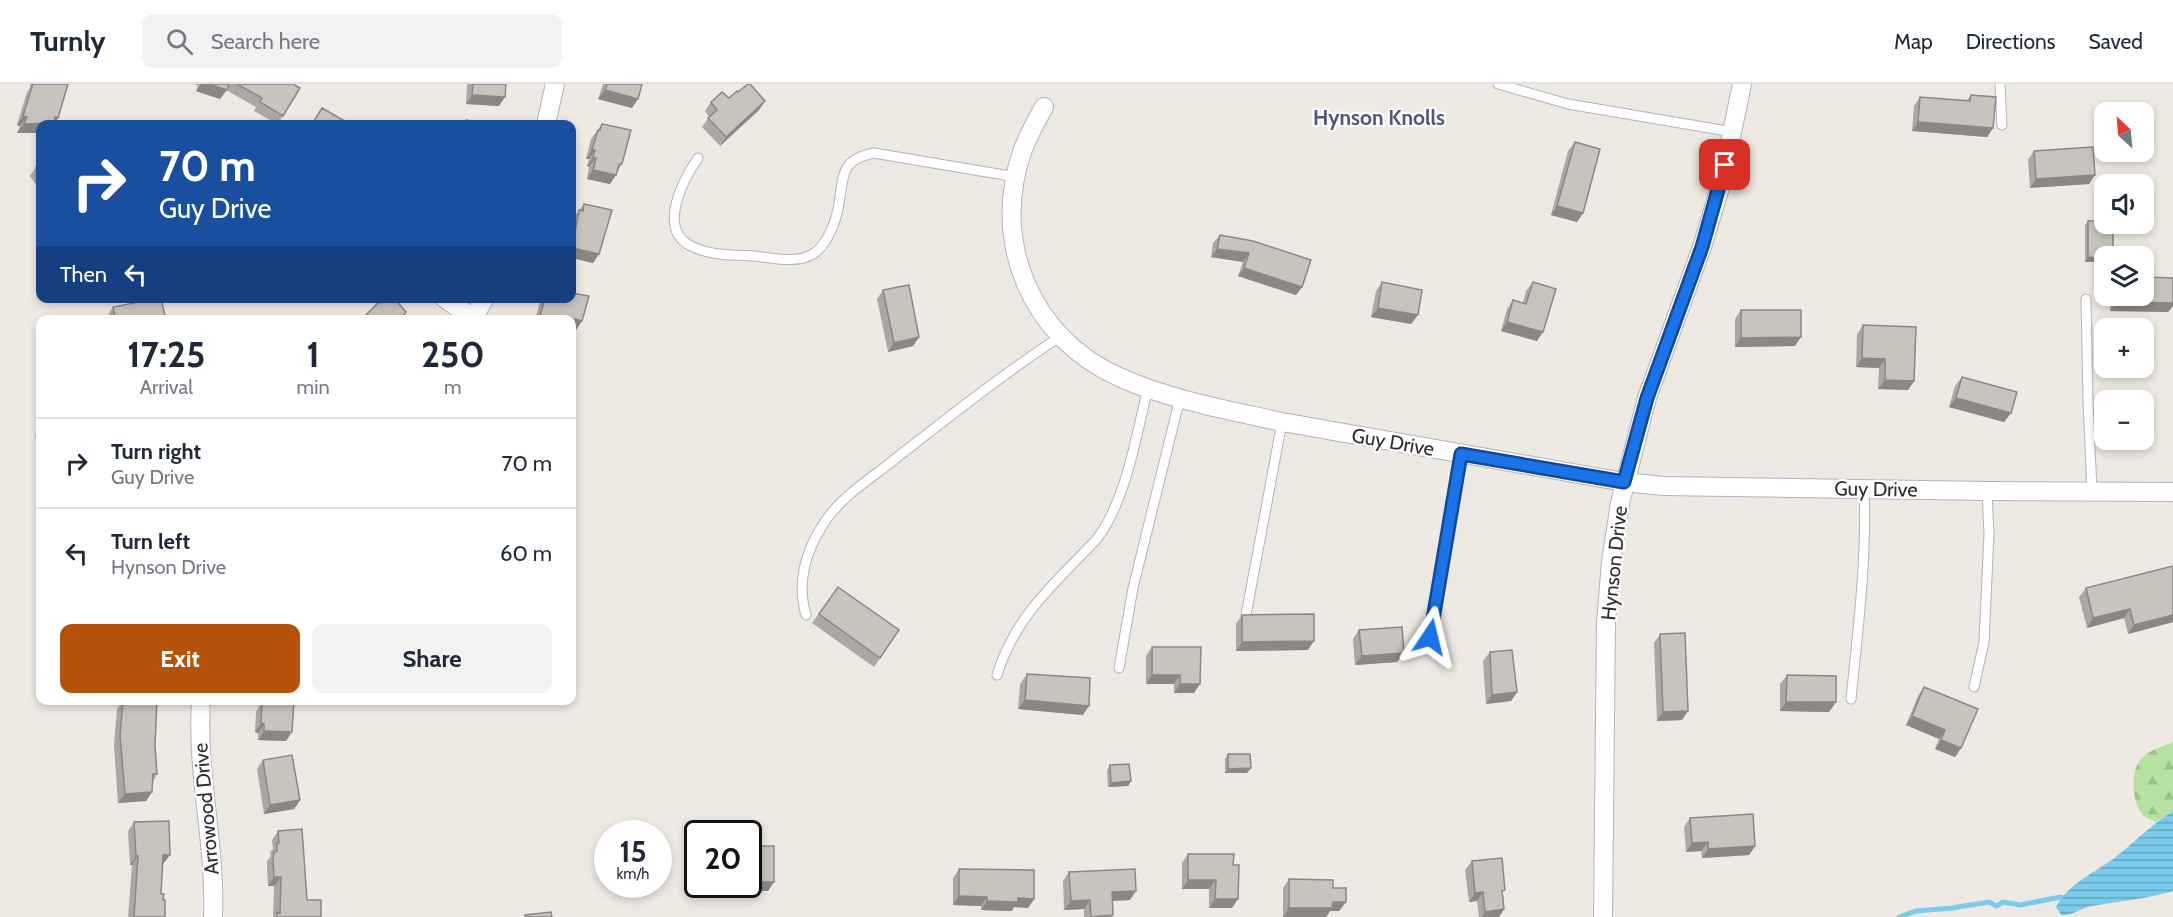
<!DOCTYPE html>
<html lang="en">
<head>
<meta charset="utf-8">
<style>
  :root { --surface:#fff; --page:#f2f2f3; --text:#1f2937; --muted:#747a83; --line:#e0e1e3; --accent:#b45309 }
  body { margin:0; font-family:Cabin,sans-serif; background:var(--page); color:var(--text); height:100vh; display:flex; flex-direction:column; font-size:22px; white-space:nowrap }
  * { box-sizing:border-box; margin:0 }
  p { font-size:20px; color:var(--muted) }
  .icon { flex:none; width:33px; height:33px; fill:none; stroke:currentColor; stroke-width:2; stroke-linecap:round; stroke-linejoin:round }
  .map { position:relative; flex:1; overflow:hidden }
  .sheet { position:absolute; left:36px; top:231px; width:540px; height:390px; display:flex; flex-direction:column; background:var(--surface); border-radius:12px; box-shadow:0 3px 9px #0003 }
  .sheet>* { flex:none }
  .guide { position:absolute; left:36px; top:36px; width:540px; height:183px; border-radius:12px; box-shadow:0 3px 9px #0003; background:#1a4fa0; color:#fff; overflow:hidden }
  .needle { width:39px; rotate:334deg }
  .buttons { position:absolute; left:2094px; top:18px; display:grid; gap:12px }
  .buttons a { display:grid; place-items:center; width:60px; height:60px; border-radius:12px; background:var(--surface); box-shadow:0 3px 9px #0003; font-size:30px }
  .speed { position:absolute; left:594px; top:736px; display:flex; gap:12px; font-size:30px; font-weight:700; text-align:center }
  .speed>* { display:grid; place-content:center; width:78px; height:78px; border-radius:50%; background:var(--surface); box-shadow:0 3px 9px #0003; line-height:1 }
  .speed small { font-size:15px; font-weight:400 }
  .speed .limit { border:3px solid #111; border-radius:9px; background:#fff; color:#111 }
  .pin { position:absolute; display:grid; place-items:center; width:51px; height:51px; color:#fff; margin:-26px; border-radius:12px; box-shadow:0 3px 9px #0006 }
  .me { position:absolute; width:66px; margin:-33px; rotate:10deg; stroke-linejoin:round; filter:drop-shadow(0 0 4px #0008) }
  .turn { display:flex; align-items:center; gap:21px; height:126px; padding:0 24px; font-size:27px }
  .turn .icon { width:78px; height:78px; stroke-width:2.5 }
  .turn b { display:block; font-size:42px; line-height:51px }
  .then { display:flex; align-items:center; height:57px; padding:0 24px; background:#0003; gap:12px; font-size:22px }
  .eta { display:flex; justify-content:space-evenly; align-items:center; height:102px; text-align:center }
  .eta b { font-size:36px; font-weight:800; line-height:42px }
  .button { display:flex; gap:12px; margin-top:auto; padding:12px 24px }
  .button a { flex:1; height:69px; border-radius:12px; background:var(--accent); color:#fff; font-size:24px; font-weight:800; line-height:69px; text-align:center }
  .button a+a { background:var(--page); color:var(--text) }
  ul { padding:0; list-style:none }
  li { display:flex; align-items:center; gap:18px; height:90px; padding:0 24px; border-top:2px solid var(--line) }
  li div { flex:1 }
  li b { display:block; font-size:22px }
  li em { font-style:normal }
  header { display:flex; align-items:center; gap:36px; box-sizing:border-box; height:84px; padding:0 30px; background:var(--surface); border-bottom:2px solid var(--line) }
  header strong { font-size:28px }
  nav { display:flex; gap:33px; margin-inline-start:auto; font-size:21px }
  .search { width:420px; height:54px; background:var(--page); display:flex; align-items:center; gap:15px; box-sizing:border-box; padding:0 21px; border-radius:12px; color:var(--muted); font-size:22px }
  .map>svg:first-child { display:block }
  .forest { fill:url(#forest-firs) }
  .water { fill:url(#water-rules) }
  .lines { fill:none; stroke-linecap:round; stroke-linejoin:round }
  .stream { stroke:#7bcbea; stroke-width:5 }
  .service-casing { stroke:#b2b3bd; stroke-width:11 }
  .minor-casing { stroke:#b2b3bd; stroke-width:20 }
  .service { stroke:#fff; stroke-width:9 }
  .minor { stroke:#fff; stroke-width:18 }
  .wall { fill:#aba8a3 }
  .shaded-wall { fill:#8b8884 }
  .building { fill:#c7c3bd; stroke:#8b8884; stroke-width:1.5 }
  .route-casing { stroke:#114b97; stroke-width:15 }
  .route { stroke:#1a73e8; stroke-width:10 }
  .labels { text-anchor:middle; stroke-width:4.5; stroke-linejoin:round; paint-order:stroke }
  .street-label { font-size:20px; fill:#2e2e2e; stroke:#fff }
  .neighbourhood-label { font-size:21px; font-weight:bold; fill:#50577d; stroke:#fff }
</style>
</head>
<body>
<header>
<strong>Turnly</strong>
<div class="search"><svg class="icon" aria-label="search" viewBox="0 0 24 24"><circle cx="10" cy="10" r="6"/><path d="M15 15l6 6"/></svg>Search here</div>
<nav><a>Map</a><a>Directions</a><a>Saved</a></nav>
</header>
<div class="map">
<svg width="2173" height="833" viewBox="0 0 2173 833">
  <defs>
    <pattern id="forest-firs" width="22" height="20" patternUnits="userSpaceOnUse" patternTransform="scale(1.5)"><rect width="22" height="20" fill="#b7e1a2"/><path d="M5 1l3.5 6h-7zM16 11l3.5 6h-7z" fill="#9ec18c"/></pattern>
    <pattern id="water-rules" width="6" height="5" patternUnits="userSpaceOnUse" patternTransform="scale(1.5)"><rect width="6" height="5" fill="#7bcbea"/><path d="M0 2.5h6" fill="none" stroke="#65a5be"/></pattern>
  </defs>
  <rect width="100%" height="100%" fill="#eee9e2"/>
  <path class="forest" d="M2173,658V727L2156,738C2150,735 2144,734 2140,727C2132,714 2130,684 2143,673C2150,666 2164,662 2173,658Z"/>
  <path class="water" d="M2173,727V807C2146,815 2120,817 2092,822C2081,824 2072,832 2061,831L2056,823C2068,799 2097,788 2117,772C2136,757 2152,740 2173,727Z"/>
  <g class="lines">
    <path class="stream" d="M1899,833L1916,827L1952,824L1989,818L1997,822L2003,818L2020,821L2061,813"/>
    <defs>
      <path id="service" d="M1498,0L1568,20L1733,48
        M2000,0L2002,41
        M698,74C683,96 657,145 691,162C710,172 734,171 754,172C772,174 797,180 813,170C827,162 837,135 839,119C844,91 840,76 874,69L1016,93
        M2086,215L2088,316L2092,408
        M806,531C796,497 807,464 826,436C843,411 872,394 895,375C949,333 1003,290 1061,252
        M1246,531L1282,338
        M1430,553L1461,370
        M1119,584L1133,504L1180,314
        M997,591C1015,532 1055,499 1096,456C1126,418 1136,352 1148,304
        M1974,603L1984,558L1989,450L1987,407
        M1851,615C1858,545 1867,475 1864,405"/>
      <path id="minor" d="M1044,23C1036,37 1028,52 1022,68C991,158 1031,254 1119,293C1170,316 1228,326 1282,338L1624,398L1664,402L1987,407L2173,408
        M546,40L555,0
        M444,214L473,234
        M472,236L485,214
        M201,616C196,689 216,760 213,833
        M1603,833L1606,538L1611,478L1620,419L1647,314L1702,163L1722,97L1742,0"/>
    </defs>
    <use href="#service" class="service-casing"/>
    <use href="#minor" class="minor-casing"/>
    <use href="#service" class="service"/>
    <use href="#minor" class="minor"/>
  </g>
  <path class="wall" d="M30,0H68L58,34L54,40H40V49H17L20,42L17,41L27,8L30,4Z
    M194,0H293L283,32L277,40L254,27L256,23L226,6L220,15L196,7L198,2Z
    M467,0H506L499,22L466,20Z
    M603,0H642L632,24L598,15Z
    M1971,11L1993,44L1987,53L1912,47L1914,22L1920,13L1967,16Z
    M729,14L759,26L720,62L702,43L709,33L705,27L711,18Z
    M602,40L622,80L610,100L587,95L589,83L587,82L589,75H586L591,55Z
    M1575,58L1583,129L1577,138L1551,131L1568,67Z
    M2034,67L2089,100L2030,104L2028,76Z
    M40,79V106L30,92L36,83Z
    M584,120L599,170L593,179L572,174V135Z
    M2088,137L2113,140L2085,178V141Z
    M1220,151L1302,203L1296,211L1238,192L1243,178L1211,173L1213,159Z
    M2173,194V222L2168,228L2110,227V212H2144Z
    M1382,198L1411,240L1371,233L1376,207Z
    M1533,198L1537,257L1501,247L1507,225L1513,216L1523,219L1526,207Z
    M883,206L919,253L913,262L888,268L877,215Z
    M309,214H320L317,219Z
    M541,214H572L582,237L576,246L572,245V247V236H535Z
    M113,223L166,236H108L107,233Z
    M1741,226L1795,262L1735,263V235Z
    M1863,241L1914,297L1908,306L1878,305L1879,284L1856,283L1857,250Z
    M1962,293L2011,329L2004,338L1949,323L1955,302Z
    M40,345V363L35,352Z
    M838,503L899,546L874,583L812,539Z
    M2086,504L2173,538L2128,550L2124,534L2087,544L2079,513Z
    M1242,531L1308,566L1236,567V540Z
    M1359,546L1397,578L1355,581L1353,555Z
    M1660,550L1682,636L1657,637L1654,559Z
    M1152,563H1201L1194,609H1174V600H1146V572Z
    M1490,568L1517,608L1511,617L1486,620L1483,577Z
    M1027,590L1083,631L1018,625L1020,600Z
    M1787,591L1836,618L1829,628L1780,627V600Z
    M1924,603L1961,664L1955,673L1935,665L1939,655L1906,641L1918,612Z
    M123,616L157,617L155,661L157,690L153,697L152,708L146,717L118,719L114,661L117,625Z
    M262,616H294L286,657L258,656V649L255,648L256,628Z
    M1228,670L1247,689H1225V675Z
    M263,676L300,716L294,725L264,730L257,685Z
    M1110,681L1131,697L1128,702L1108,703L1107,686Z
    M1690,734L1755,762L1749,771L1702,774L1701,767L1686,768L1684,743Z
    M134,738L170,771L163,780H162L161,810L163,816L165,833H128L132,781H130L128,747Z
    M278,747L307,816L321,833H273L274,802H268L267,785V777L271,772L270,768L273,765L272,756Z
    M753,762L768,807H748V770Z
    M1188,770H1234L1232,824H1209V805H1182V779Z
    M1472,777L1503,810L1504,825L1499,833H1479L1477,817L1469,818L1465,786Z
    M959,785L1034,815L1028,824L1014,823L1012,827L981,826V822L953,821V794Z
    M1069,788L1130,816L1112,817L1113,831L1112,833H1084V825L1064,826L1063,797Z
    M1289,795L1333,804L1346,818L1339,827H1330L1326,833H1283V804Z"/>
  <path class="shaded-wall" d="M201,0H209L227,6L220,15L196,7Z
    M605,6L638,15L632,24L598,15Z
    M472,11L505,13L499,22L466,20Z
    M765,17L759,26L720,62L726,53Z
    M23,32L27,33L20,42L17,41Z
    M55,33L58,34L54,40H40V49H17L24,40Z
    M1918,38L1993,44L1987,53L1912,47Z
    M592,66H595L589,75H586Z
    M593,73L596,74L589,83L587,82Z
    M593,86L616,91L610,100L587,95Z
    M2095,91L2089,100L2030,104L2036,95Z
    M1557,122L1583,129L1577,138L1551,131Z
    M572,164L599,170L593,179L572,174Z
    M1217,165L1249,169L1243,178L1211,173Z
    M2088,173L2104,174V178H2085Z
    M1244,184L1302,203L1296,211L1238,192Z
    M2116,218L2173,219V222L2168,228L2110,227Z
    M1378,224L1418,231L1411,240L1371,233Z
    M575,235L582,237L576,246L572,245V247V240Z
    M1507,238L1543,248L1537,257L1501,247Z
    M919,253L913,262L888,268L894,259Z
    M1801,253L1795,262L1735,263L1741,254Z
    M1862,274L1885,275L1879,284L1856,283Z
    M1885,296L1914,297L1908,306L1878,305Z
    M1956,314L2011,329L2004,338L1949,323Z
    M2130,525L2124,534L2087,544L2093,534Z
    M2173,531V538L2128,550L2134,541Z
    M1314,557L1308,566L1236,567L1242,558Z
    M1404,569L1397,578L1355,581L1362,572Z
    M1152,591H1180L1174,600H1146Z
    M1180,600H1200L1194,609H1174Z
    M1517,608L1511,617L1486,620L1492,611Z
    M1025,616L1089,622L1083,631L1018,625Z
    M1786,618H1836L1829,628L1780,627Z
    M1688,627L1682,636L1657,637L1663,628Z
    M1912,632L1945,646L1939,655L1906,641Z
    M261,639L264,640L258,649L255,648Z
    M264,647L292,648L286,657L258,656Z
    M1941,656L1961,664L1955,673L1935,665Z
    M1251,684L1247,689H1225L1228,685Z
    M1131,697L1128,702L1108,703L1111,699Z
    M152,708L146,717L118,719L125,710Z
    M300,716L294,725L264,730L270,721Z
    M1708,758L1701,767L1686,768L1692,759Z
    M1755,762L1749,771L1702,774L1708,765Z
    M163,771H170L163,780H156Z
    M136,772H138L132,781H130Z
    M274,793H281L274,802H268Z
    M1188,796H1216L1209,805H1182Z
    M754,798H774L768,807H748Z
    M1136,807L1130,816L1106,817L1112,808Z
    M1483,808L1477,817L1469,818L1475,809Z
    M959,812L987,813L981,822L953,821Z
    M1018,814L1034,815L1028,824L1014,823L1012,827L981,826L987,817Z
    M1215,815H1238L1232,824H1209Z
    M1090,816L1084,825L1064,826L1071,817Z
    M1333,818H1346L1339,827H1330L1326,833H1283L1289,824Z
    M1504,825L1499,833H1482L1485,828Z"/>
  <path class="building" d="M33,0H68L58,34L55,33L54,39L24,40L27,33L23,32Z
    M209,0H229L227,6Z
    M237,0H293L300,4L283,32L260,18L262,14Z
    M473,0H506L505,13L472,11Z
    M607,0H642L638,15L605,6Z
    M748,0H750L765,17L726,53L708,34L717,26L711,18L722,8L729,14L737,7L738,8Z
    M1971,11L1996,13L1993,44L1918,38L1920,13L1970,17Z
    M322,24L350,40H312Z
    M466,36L487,40H465Z
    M602,40L631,46L622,80H619L616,91L593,86L596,74L593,73L595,66H592L598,46H600Z
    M1575,58L1600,65L1583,129L1557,122Z
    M2093,63L2095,91L2036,95L2034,67Z
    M40,79V89L36,83Z
    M584,120L612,126L599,170L572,164L579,126L583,127Z
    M2088,137H2104V140H2113V172H2104V174L2088,173Z
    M1220,151L1253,157L1311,176L1302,203L1244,184L1249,169L1217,165Z
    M2144,193L2173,194V219L2116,218V212H2144Z
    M1382,198L1422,206L1418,231L1378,224Z
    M1533,198L1556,205L1543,248L1507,238L1513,216L1526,220Z
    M909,201L919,253L894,259L883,206Z
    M572,209L589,212L582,237L575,235L574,244L572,243V236H539L545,214H572Z
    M159,214H161L166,236H116L113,223Z
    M386,214H394L406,228L399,236H361L379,218L381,219Z
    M1741,226H1801V253L1741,254Z
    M1863,241L1916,243L1914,297L1885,296V275L1862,274Z
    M1962,293L2017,308L2011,329L1956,314Z
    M2173,482V531L2134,541L2130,525L2093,534L2086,504Z
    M838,503L899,546L880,574L819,530Z
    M1314,530V557L1242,558V531Z
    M1402,543L1404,569L1362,572L1359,546Z
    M1685,549L1688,627L1663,628L1660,550Z
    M1152,563H1201L1200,600H1180V591H1152Z
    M1512,566L1517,608L1492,611L1490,568Z
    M1027,590L1090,594L1089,622L1025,616Z
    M1787,591L1836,592V618H1786Z
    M1924,603L1978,625L1961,664L1941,656L1945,646L1912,632Z
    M123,616L157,617L155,661L157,690H153L152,708L125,710L120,652Z
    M265,616H294L292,648L264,647V640L261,639L262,619H265Z
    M1228,670H1250L1251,684L1228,685Z
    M292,671L300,716L270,721L263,676Z
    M1129,680L1131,697L1111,699L1110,681Z
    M1753,730L1755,762L1708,765V758L1692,759L1690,734Z
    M169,737L170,771H163L161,810H164L163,816H165V833H134L138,772H136L134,738Z
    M302,745L307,816H321V833H277V828L280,829L281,793H274L273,776L274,768L277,767V759H279L278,747Z
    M753,762H774V798H754Z
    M1188,770H1234L1233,781H1239L1238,815H1215L1216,796H1188Z
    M1502,774L1505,806L1502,807L1504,825L1485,828L1483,808L1475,809L1472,777Z
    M959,785L1034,786V815L1018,814V818L987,817V813L959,812Z
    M1135,785L1136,807L1112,808L1113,831L1091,833L1090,816L1071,817L1069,788Z
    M1289,795L1333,796V804H1346V818H1333L1332,824H1289Z
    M551,828L552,833H525V831Z"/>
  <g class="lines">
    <defs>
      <path id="route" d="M1430,553L1461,370L1624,398L1647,314L1702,163L1725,81"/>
    </defs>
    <use href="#route" class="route-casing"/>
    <use href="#route" class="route"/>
  </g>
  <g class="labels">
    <g class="street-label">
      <text transform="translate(1393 358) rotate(10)" y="7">Guy Drive</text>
      <text transform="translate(1876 405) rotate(1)" y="7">Guy Drive</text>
      <text transform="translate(1614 479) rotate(-84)" y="7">Hynson Drive</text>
      <text transform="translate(206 725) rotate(-95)" y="7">Arrowood Drive</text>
    </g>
    <g class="neighbourhood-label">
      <text x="1379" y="41">Hynson Knolls</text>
    </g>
  </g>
</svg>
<div class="buttons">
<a><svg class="needle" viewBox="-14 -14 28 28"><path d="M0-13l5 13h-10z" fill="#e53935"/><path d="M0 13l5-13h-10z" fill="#747a83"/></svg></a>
<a><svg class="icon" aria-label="sound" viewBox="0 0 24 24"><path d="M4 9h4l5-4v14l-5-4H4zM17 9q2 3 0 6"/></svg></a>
<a><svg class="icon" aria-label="layers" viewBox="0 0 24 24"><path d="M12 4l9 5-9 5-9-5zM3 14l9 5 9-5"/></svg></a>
<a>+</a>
<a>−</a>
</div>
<div class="speed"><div>15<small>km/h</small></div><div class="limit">20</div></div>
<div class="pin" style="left:1725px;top:81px;background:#d93025"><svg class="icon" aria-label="arrive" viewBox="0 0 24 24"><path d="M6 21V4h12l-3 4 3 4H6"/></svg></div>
<svg class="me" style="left:1430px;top:553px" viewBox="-20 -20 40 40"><path d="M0-17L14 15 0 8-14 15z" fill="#1a73e8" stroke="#fff" stroke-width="4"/></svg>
<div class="guide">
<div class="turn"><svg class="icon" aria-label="right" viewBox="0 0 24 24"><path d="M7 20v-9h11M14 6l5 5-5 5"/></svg><div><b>70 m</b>Guy Drive</div></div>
<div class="then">Then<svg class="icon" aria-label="left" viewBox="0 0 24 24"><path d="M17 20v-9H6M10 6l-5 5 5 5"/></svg></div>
</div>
<section class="sheet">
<div class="eta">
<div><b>17:25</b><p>Arrival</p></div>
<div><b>1</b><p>min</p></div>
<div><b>250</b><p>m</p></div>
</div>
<ul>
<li><svg class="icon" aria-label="right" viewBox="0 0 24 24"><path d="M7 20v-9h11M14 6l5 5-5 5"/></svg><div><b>Turn right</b><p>Guy Drive</p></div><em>70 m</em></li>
<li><svg class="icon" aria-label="left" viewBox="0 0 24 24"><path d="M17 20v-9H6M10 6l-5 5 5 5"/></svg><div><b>Turn left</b><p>Hynson Drive</p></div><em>60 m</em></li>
</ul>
<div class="button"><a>Exit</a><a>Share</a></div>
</section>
</div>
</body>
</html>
